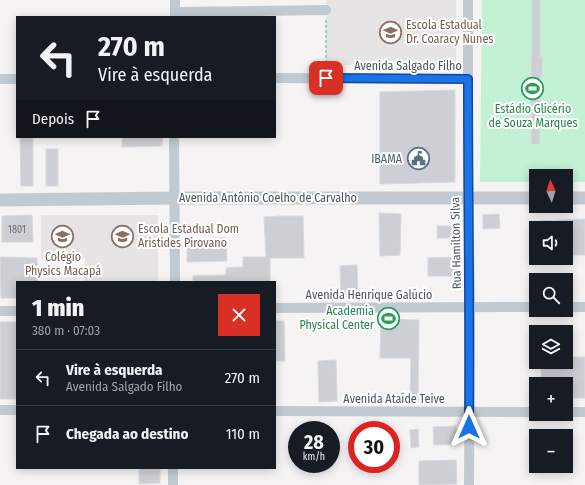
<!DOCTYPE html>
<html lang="pt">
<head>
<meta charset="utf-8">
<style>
  :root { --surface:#171b24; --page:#20242c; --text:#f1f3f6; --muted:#9ea1a6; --line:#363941 }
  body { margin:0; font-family:"Fira Sans Condensed",sans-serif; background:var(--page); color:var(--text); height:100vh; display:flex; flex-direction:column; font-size:15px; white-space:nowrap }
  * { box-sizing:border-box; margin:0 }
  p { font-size:13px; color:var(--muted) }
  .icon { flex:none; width:22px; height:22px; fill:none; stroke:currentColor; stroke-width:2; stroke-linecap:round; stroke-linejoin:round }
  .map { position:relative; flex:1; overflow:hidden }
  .details { position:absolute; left:16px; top:281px; width:260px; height:188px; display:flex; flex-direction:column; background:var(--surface); border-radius:0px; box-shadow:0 2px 10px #0003 }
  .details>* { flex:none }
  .top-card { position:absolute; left:16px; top:16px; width:260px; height:122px; border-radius:0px; box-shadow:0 2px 10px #0003; background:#171b24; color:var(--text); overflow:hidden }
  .needle { width:26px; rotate:356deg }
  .buttons { position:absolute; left:529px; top:169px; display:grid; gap:8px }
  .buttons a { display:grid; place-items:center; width:44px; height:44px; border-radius:0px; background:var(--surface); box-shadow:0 2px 10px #0003; font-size:20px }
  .speed { position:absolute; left:288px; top:421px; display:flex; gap:8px; font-size:20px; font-weight:700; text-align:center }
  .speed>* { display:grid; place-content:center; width:52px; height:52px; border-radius:50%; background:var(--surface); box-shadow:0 2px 10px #0003; line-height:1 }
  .speed small { font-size:10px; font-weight:400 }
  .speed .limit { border:6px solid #d22; background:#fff; color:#111 }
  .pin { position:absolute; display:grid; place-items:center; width:34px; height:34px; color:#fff; margin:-17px; border-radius:8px; box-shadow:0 2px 6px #0006 }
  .me { position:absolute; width:44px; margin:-22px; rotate:0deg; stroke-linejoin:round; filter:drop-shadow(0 0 3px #0008) }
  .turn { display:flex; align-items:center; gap:14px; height:84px; padding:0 16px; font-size:18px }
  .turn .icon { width:52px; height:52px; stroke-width:2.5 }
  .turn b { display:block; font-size:28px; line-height:34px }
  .then { display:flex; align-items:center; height:38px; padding:0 16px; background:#0003; gap:8px; font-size:15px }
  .round { display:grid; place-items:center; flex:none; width:42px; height:42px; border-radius:0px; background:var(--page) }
  .headline { display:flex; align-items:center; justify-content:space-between; height:68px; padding:0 16px }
  h1 { font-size:24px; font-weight:800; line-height:30px }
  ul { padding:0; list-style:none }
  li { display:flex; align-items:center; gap:12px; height:56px; padding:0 16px; border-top:1px solid var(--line) }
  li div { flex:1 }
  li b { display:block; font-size:15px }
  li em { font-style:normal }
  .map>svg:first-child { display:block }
  .education { fill:#e6e4e5 }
  .green { fill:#c3f1d5 }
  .building { fill:#cdcfd5; stroke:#d7d9de }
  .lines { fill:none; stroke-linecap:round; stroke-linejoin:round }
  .path { stroke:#7ad0a6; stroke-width:1.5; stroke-dasharray:3 2; stroke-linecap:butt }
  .minor { stroke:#c1cad2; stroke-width:10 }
  .tertiary { stroke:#c1cad2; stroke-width:13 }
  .route-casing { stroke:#114b97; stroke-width:10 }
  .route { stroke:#1a73e8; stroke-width:7 }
  .labels { text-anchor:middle; stroke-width:4; stroke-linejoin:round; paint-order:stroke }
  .number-label { font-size:10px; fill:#6b747e }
  .education-label { font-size:12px; fill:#785e54; stroke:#fff; text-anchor:start }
  .street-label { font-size:12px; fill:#4a5661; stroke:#fff }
  .leisure-label { font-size:12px; fill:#27864d; stroke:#fff }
  .service-label { font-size:12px; fill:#4e5e75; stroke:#fff; text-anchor:end }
</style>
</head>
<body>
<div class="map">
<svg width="585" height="485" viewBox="0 0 585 485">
  <rect width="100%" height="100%" fill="#f5f3f3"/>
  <path class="education" d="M326,0H456V65H326Z
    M41,215H158V282H85V258H41Z"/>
  <path class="green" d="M482,0H585V182H566V176H536V182H480Z"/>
  <path class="building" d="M532,0H540V57H542V77H540L539,144H531L532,77H531V57H532Z
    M455,90V182L380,184V92Z
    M122,137H163L162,146L122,147Z
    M20,138H33V186H21Z
    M46,149H58V186H46Z
    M379,213L401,214L400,255L380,256Z
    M499,214L500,228L483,229V215Z
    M32,215L33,242H2V216Z
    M282,216H303L304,258H270V282H193V276L226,275V268L243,267V257H266L264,217Z
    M585,219V255H566V228H540V221Z
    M437,226H457V238H437Z
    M226,238L227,261L187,262V239Z
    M0,257L37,258L38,282H17V298H1Z
    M457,257L458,276H428V258Z
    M357,265L358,298H341L340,266Z
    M381,319L419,320L418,401H410L411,358H380Z
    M275,321H284L285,361H275Z
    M0,322H17V399H0Z
    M566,357H585V398H566V384H541V362H566Z
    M336,360L337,401L319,402L318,361Z
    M456,426L457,444L434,445L433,427Z
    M418,429L419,447L411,448L410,430Z
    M456,460L457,484L419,485V461Z
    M139,468H160V483L139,484Z"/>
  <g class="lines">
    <path class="path" d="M326,20V70"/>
    <path class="minor" d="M468,0V198L470,307L469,485
      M175,12L326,10
      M175,17V0
      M275,78L468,79
      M0,79H17
      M174,137L175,282
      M566,307H585
      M275,308L536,307
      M0,311H17
      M0,410H17
      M275,411L536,412
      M566,412H585
      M173,485V468"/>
    <path class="tertiary" d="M566,198H585
      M0,200L174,198H536"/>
  </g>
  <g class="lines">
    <defs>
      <path id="route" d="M326,78L468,79C468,195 470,311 469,427"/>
    </defs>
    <use href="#route" class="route-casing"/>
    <use href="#route" class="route"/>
  </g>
  <defs>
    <symbol id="school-ring" viewBox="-11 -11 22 22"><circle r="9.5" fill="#fff" stroke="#8d6e63" stroke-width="1.5"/><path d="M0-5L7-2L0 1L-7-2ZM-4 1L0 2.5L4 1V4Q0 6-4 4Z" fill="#8d6e63"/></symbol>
    <symbol id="stadium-ring" viewBox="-11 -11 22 22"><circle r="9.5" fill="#fff" stroke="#2e9e5b" stroke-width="1.5"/><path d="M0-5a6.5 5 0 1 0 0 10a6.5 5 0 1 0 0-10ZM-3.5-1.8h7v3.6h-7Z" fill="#2e9e5b"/></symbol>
    <symbol id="civic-ring" viewBox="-11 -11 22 22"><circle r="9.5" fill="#fff" stroke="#5c6f8a" stroke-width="1.5"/><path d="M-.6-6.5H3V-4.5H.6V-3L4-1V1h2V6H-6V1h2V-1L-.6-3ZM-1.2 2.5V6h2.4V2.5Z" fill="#5c6f8a"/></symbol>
  </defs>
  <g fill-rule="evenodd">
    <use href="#school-ring" x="378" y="20" width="25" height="25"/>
    <use href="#stadium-ring" x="520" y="76" width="25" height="25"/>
    <use href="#civic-ring" x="406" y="146" width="25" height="25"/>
    <use href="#school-ring" x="50" y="224" width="25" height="25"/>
    <use href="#school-ring" x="110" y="224" width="25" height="25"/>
    <use href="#stadium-ring" x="376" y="306" width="25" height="25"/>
  </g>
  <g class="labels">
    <g class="number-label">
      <text x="17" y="233">1801</text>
    </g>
    <g class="education-label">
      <text x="406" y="29">Escola Estadual<tspan x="406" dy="14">Dr. Coaracy Nunes</tspan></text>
      <text x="138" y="233">Escola Estadual Dom<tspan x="138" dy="14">Aristides Pirovano</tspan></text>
      <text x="63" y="261" text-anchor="middle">Colégio<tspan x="63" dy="14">Physics Macapá</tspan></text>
    </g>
    <g class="street-label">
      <text x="408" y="70">Avenida Salgado Filho</text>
      <text x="268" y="202">Avenida Antônio Coelho de Carvalho</text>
      <text transform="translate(456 243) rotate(-91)" y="4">Rua Hamilton Silva</text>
      <text x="369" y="299">Avenida Henrique Galúcio</text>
      <text x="394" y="403">Avenida Ataíde Teive</text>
    </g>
    <g class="leisure-label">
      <text x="533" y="113">Estádio Glicério<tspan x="533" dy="14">de Souza Marques</tspan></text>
      <text x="374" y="315" text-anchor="end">Academia<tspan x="374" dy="14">Physical Center</tspan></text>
    </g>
    <g class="service-label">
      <text x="402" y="163">IBAMA</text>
    </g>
  </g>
</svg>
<div class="buttons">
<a><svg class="needle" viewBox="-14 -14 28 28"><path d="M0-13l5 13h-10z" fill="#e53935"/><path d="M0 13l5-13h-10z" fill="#9ea1a6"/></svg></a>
<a><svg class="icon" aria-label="sound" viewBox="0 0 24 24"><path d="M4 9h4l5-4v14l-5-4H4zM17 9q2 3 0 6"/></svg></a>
<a><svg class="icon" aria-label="search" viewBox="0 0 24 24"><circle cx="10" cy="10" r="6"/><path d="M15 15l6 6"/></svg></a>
<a><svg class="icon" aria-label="layers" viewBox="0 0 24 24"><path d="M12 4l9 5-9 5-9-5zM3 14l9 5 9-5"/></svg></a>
<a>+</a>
<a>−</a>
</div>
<div class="speed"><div>28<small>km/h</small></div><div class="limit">30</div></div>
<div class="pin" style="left:326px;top:78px;background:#d93025"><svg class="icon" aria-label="arrive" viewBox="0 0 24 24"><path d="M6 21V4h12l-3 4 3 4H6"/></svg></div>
<svg class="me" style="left:469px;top:427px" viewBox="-20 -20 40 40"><path d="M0-17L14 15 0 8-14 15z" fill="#1a73e8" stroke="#fff" stroke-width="4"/></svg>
<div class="top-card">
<div class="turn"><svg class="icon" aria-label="left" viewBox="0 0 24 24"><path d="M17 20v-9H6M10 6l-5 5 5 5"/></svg><div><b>270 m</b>Vire à esquerda</div></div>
<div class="then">Depois<svg class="icon" aria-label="arrive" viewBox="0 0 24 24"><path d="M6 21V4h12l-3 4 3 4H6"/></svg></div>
</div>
<section class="details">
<div class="headline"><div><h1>1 min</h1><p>380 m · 07:03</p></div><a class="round" style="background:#d93025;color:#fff"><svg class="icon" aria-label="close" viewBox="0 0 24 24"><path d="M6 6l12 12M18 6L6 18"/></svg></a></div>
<ul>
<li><svg class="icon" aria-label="left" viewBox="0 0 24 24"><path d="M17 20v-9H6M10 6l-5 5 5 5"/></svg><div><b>Vire à esquerda</b><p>Avenida Salgado Filho</p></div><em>270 m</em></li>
<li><svg class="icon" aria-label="arrive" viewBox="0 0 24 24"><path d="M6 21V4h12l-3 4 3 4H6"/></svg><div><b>Chegada ao destino</b></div><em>110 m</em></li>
</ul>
</section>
</div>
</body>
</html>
